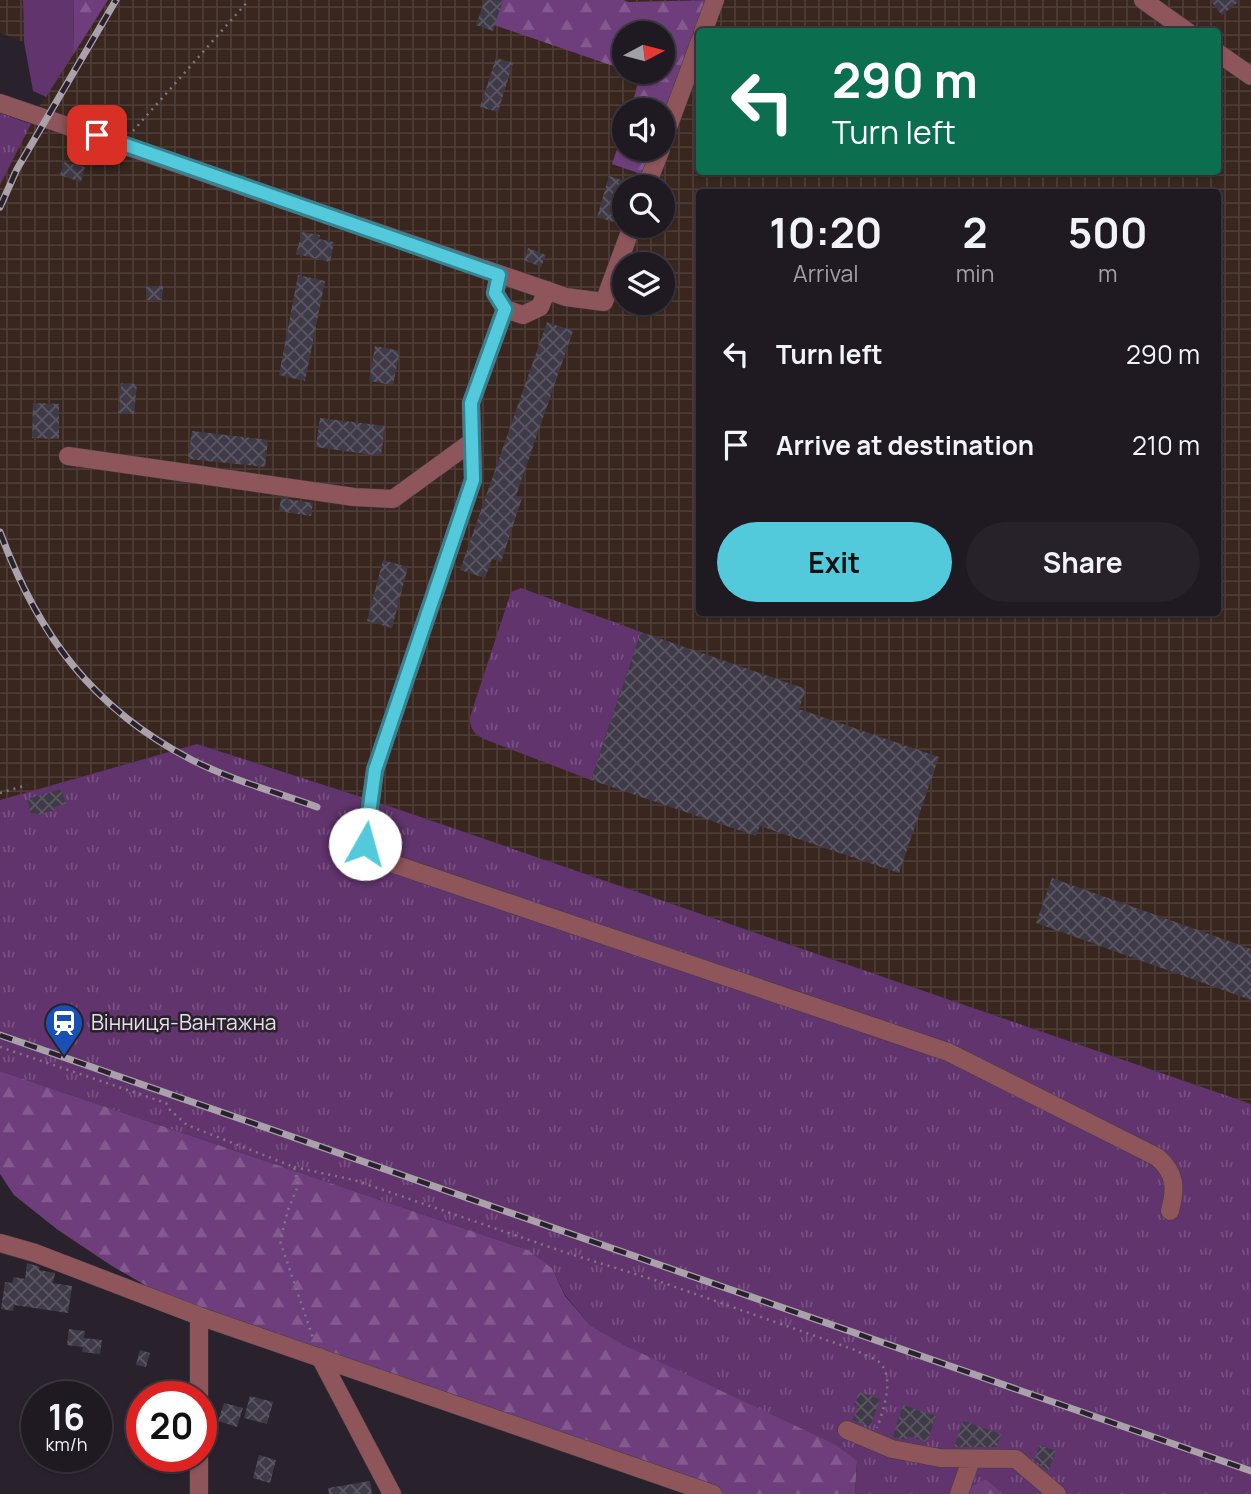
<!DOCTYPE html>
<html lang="en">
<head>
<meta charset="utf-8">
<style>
  :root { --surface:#1f1921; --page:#27222a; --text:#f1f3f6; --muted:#a1a0a5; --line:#3c383f; --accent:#53cadc }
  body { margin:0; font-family:Manrope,sans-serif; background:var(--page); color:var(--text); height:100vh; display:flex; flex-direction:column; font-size:26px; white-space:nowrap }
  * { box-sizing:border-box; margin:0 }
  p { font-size:23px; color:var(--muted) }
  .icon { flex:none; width:38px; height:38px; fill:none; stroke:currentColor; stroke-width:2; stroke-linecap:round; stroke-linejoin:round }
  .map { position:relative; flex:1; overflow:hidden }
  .sheet { position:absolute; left:696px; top:189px; width:525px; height:427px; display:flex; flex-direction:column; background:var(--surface); border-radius:7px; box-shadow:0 2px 5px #0004,0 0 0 2px var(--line) }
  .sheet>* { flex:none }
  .banner { position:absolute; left:696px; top:28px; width:525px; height:147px; border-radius:7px; box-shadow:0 2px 5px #0004,0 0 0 2px var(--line); background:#0b6e4f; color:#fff; overflow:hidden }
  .needle { width:46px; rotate:83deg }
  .tools { position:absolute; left:612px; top:21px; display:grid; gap:14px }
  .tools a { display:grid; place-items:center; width:63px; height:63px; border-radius:50%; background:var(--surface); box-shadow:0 2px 5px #0004,0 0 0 2px var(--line); font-size:35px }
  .speed { position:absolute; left:21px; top:1381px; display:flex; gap:14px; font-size:35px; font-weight:700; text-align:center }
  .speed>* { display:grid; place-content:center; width:91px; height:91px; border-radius:50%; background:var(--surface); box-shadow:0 2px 5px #0004,0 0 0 2px var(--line); line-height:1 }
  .speed small { font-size:18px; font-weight:400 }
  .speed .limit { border:10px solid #d22; background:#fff; color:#111 }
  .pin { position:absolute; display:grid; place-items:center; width:60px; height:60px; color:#fff; margin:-30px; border-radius:14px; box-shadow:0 4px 10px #0006 }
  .me { position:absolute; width:77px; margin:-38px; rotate:7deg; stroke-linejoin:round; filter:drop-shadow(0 0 5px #0008) }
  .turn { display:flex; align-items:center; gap:24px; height:147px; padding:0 21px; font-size:32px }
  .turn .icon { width:91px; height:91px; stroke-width:2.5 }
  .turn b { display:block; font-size:49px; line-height:60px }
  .eta { display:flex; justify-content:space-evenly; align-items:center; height:119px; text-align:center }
  .eta b { font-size:42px; font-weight:700; line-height:49px }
  .cta { display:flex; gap:14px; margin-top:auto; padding:14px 21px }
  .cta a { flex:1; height:80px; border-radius:42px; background:var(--accent); color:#111; font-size:28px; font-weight:700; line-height:80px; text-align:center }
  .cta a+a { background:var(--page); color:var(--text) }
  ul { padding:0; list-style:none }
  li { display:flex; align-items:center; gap:21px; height:91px; padding:0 21px }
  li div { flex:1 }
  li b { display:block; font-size:26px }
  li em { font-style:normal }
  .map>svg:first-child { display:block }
  .industrial { fill:url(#industrial-grid); fill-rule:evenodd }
  .grass { fill:url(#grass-tufts) }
  .forest { fill:url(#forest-firs) }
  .garden { fill:#61346d }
  .building { fill:url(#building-cross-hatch) }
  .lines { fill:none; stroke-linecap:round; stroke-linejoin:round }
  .minor-casing { stroke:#433c46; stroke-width:19 }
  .path { stroke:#7e7781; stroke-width:2.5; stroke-dasharray:2 5; stroke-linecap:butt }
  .minor { stroke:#8e555b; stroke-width:18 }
  .rail-casing { stroke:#a9a2ab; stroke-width:7 }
  .rail { stroke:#29212c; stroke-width:4.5; stroke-dasharray:13; stroke-linecap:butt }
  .route-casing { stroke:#36838f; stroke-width:18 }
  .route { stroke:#53cadc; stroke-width:12 }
  .labels { text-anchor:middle; stroke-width:5; stroke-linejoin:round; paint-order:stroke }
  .poi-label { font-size:21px; fill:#e5dfe7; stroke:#29212c; text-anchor:start }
</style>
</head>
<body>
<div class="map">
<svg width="1251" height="1494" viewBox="0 0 1251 1494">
  <defs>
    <pattern id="industrial-grid" width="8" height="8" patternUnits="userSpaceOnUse" patternTransform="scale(1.75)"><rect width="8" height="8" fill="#39271f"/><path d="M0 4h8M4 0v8" fill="none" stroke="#4c3c35"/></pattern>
    <pattern id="grass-tufts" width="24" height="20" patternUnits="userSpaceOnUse" patternTransform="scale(1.75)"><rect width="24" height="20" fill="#61346d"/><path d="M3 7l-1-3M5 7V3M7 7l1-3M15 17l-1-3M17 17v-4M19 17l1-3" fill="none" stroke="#785182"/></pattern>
    <pattern id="forest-firs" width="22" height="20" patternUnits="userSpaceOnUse" patternTransform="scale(1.75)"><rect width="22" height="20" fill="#6e3e7c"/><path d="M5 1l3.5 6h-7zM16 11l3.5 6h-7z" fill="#83598f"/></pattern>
    <pattern id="building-cross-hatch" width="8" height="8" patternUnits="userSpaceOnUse" patternTransform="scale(1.75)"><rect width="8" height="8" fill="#3f3a47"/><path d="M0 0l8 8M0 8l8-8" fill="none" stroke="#5b5662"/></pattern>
  </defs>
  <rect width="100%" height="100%" fill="#29212c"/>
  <path class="industrial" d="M0,0H23L24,42L0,33Z
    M108,0H1251V1104L386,805L197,744L0,800V185L34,114ZM700,32H1218V172H700ZM625,33H663V72H625ZM625,110H663V149H625ZM625,187H663V226H625ZM700,192H1218V612H700ZM625,264H663V303H625Z"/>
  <path class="grass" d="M0,113L31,124L0,185Z
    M521,588L641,632L591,780L484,739C474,734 470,729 470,717L511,592Z
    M197,744L386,805L1251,1104V1494H1004L986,1479L965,1494H855L857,1462L626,1346L590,1325L565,1295L552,1268L528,1250L0,1071V800Z"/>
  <path class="forest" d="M74,0H108L73,55Z
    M503,0H624L628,2L715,0L663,141V110H630L641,75L631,72H663V33H625V70L494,25Z
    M625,125V149H661L650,177L612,164Z
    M0,1071L528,1250L552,1268L565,1296L590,1325L626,1346L836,1445L857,1461L855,1494H713L199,1316L112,1266L58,1230L14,1195L0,1174Z
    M986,1479L1004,1494H965L967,1489Z"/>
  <path class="garden" d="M23,0H74L73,55L46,97L33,91L24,42Z"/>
  <path class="building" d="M485,0H503L493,31L476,25Z
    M1210,0H1241L1222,15Z
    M496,58L513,63L498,112L480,107Z
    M64,162L85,167L81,182L60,175Z
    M609,176L628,182L627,187H625V195L617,223L597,217Z
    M302,232L320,235L319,239L334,242L330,262L296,254Z
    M528,248L546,255L541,267L524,260Z
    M298,275L325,281L305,381L279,375Z
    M163,286L162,300H147L146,287Z
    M547,322L573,331L516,496L522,498L501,562L492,559L485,578L460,570Z
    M375,346L400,351L393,385L369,381Z
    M121,383L137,384L134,414L118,413Z
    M33,403L59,404V439L32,438Z
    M320,418L385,426L381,456L316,447Z
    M192,431L268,440L265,467L188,459Z
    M281,498L313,503L311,516L279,511Z
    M383,560L408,567L392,628L367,621Z
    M641,632L806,689L799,709L939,757L899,873L760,826L756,836L591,780Z
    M61,789L66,804L54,807L55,810L37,815L36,813L31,814L27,799Z
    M1052,878L1251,949V1000L1036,923Z
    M27,1263L40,1267L39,1270L55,1273L53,1283L72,1286L68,1313L14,1305L13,1311L1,1309L5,1282L12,1283L14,1277L25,1279Z
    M69,1329L85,1331L84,1338L102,1340L100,1354L82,1352L83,1347L67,1345Z
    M140,1350L150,1353L146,1367L136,1365Z
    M859,1392L880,1399L870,1427L853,1420L858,1406L854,1405Z
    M250,1396L273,1402L267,1424L244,1418Z
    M224,1403L243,1408L237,1427L218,1421Z
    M903,1405L936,1416L927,1442L908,1436L906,1440L893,1437Z
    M963,1421L1001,1434L997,1447H954Z
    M1040,1445L1056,1451L1048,1471L1034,1460Z
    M259,1455L276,1460L270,1483L253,1478Z
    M370,1481L372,1494H329L328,1488Z"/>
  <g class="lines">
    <defs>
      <path id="minor" d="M1143,0L1188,32
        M703,32L715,0
        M1218,53L1251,76
        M0,103L566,297L604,302L632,226
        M663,141L700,41
        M646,187L661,149
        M499,275L495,293L505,309L523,315L540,307L547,290
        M505,309L471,403L473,480L375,770L365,844L385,861L948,1052L1157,1157C1176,1173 1176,1188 1170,1211
        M68,456L354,497L393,499L470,443
        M0,1243L35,1253L199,1316L713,1494
        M199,1316V1396
        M320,1357L392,1494
        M847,1430L892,1449L940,1458L1016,1459L1057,1494
        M199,1456V1494
        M959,1494L971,1460"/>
    </defs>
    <use href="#minor" class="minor-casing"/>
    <path class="path" d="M133,131L249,0
      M0,793L27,785
      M0,1047L166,1103L170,1110L187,1125L294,1167L298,1186L288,1210L280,1241L313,1338
      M294,1167L354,1180L567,1253L661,1282L855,1350C862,1354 875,1358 880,1363C895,1378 883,1411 877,1428"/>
    <use href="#minor" class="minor"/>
    <defs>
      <path id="rail" d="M0,207L17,169L116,0
        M0,532C38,635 93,709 192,760C231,780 276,792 317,807
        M0,1035L1251,1471"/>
    </defs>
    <use href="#rail" class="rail-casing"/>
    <use href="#rail" class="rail"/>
  </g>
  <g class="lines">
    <defs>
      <path id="route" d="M97,135L499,275L495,293L505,309L471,403L473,480L375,770L365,844"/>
    </defs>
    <use href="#route" class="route-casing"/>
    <use href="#route" class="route"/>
  </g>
  <defs>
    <symbol id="station-pin" viewBox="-11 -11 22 30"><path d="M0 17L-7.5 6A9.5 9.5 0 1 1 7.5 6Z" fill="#1a4fb4" stroke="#29212c"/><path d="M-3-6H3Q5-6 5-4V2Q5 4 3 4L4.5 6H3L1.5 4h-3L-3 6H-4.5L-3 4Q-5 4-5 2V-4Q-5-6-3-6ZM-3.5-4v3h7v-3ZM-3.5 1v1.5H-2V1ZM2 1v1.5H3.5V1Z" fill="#fff"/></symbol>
  </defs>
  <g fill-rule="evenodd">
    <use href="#station-pin" x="42" y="1001" width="44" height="60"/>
  </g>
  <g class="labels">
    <g class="poi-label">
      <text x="91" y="1030">Вінниця-Вантажна</text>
    </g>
  </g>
</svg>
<div class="tools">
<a><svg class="needle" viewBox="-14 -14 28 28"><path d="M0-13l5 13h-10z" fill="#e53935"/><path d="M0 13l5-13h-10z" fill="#a1a0a5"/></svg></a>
<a><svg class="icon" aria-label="sound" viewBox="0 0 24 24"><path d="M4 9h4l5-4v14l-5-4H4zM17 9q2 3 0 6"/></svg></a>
<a><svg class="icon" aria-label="search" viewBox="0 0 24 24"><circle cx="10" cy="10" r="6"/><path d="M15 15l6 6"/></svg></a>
<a><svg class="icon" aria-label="layers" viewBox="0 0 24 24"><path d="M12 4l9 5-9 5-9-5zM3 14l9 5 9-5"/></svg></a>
</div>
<div class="speed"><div>16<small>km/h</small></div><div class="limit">20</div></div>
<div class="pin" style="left:97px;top:135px;background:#d93025"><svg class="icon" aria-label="arrive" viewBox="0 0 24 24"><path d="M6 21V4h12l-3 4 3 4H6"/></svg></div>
<svg class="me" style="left:365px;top:844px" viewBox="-20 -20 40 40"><circle r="19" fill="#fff"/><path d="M0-13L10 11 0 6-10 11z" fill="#53cadc"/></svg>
<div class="banner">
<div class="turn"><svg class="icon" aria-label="left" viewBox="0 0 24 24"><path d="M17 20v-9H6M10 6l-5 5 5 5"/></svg><div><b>290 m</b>Turn left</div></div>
</div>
<section class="sheet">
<div class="eta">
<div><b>10:20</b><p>Arrival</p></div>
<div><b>2</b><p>min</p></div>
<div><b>500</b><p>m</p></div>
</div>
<ul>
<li><svg class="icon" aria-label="left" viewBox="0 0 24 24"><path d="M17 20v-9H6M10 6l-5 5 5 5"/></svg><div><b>Turn left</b></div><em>290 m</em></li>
<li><svg class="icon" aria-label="arrive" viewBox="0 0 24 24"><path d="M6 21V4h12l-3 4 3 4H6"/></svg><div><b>Arrive at destination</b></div><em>210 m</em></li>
</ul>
<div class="cta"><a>Exit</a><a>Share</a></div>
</section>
</div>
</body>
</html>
